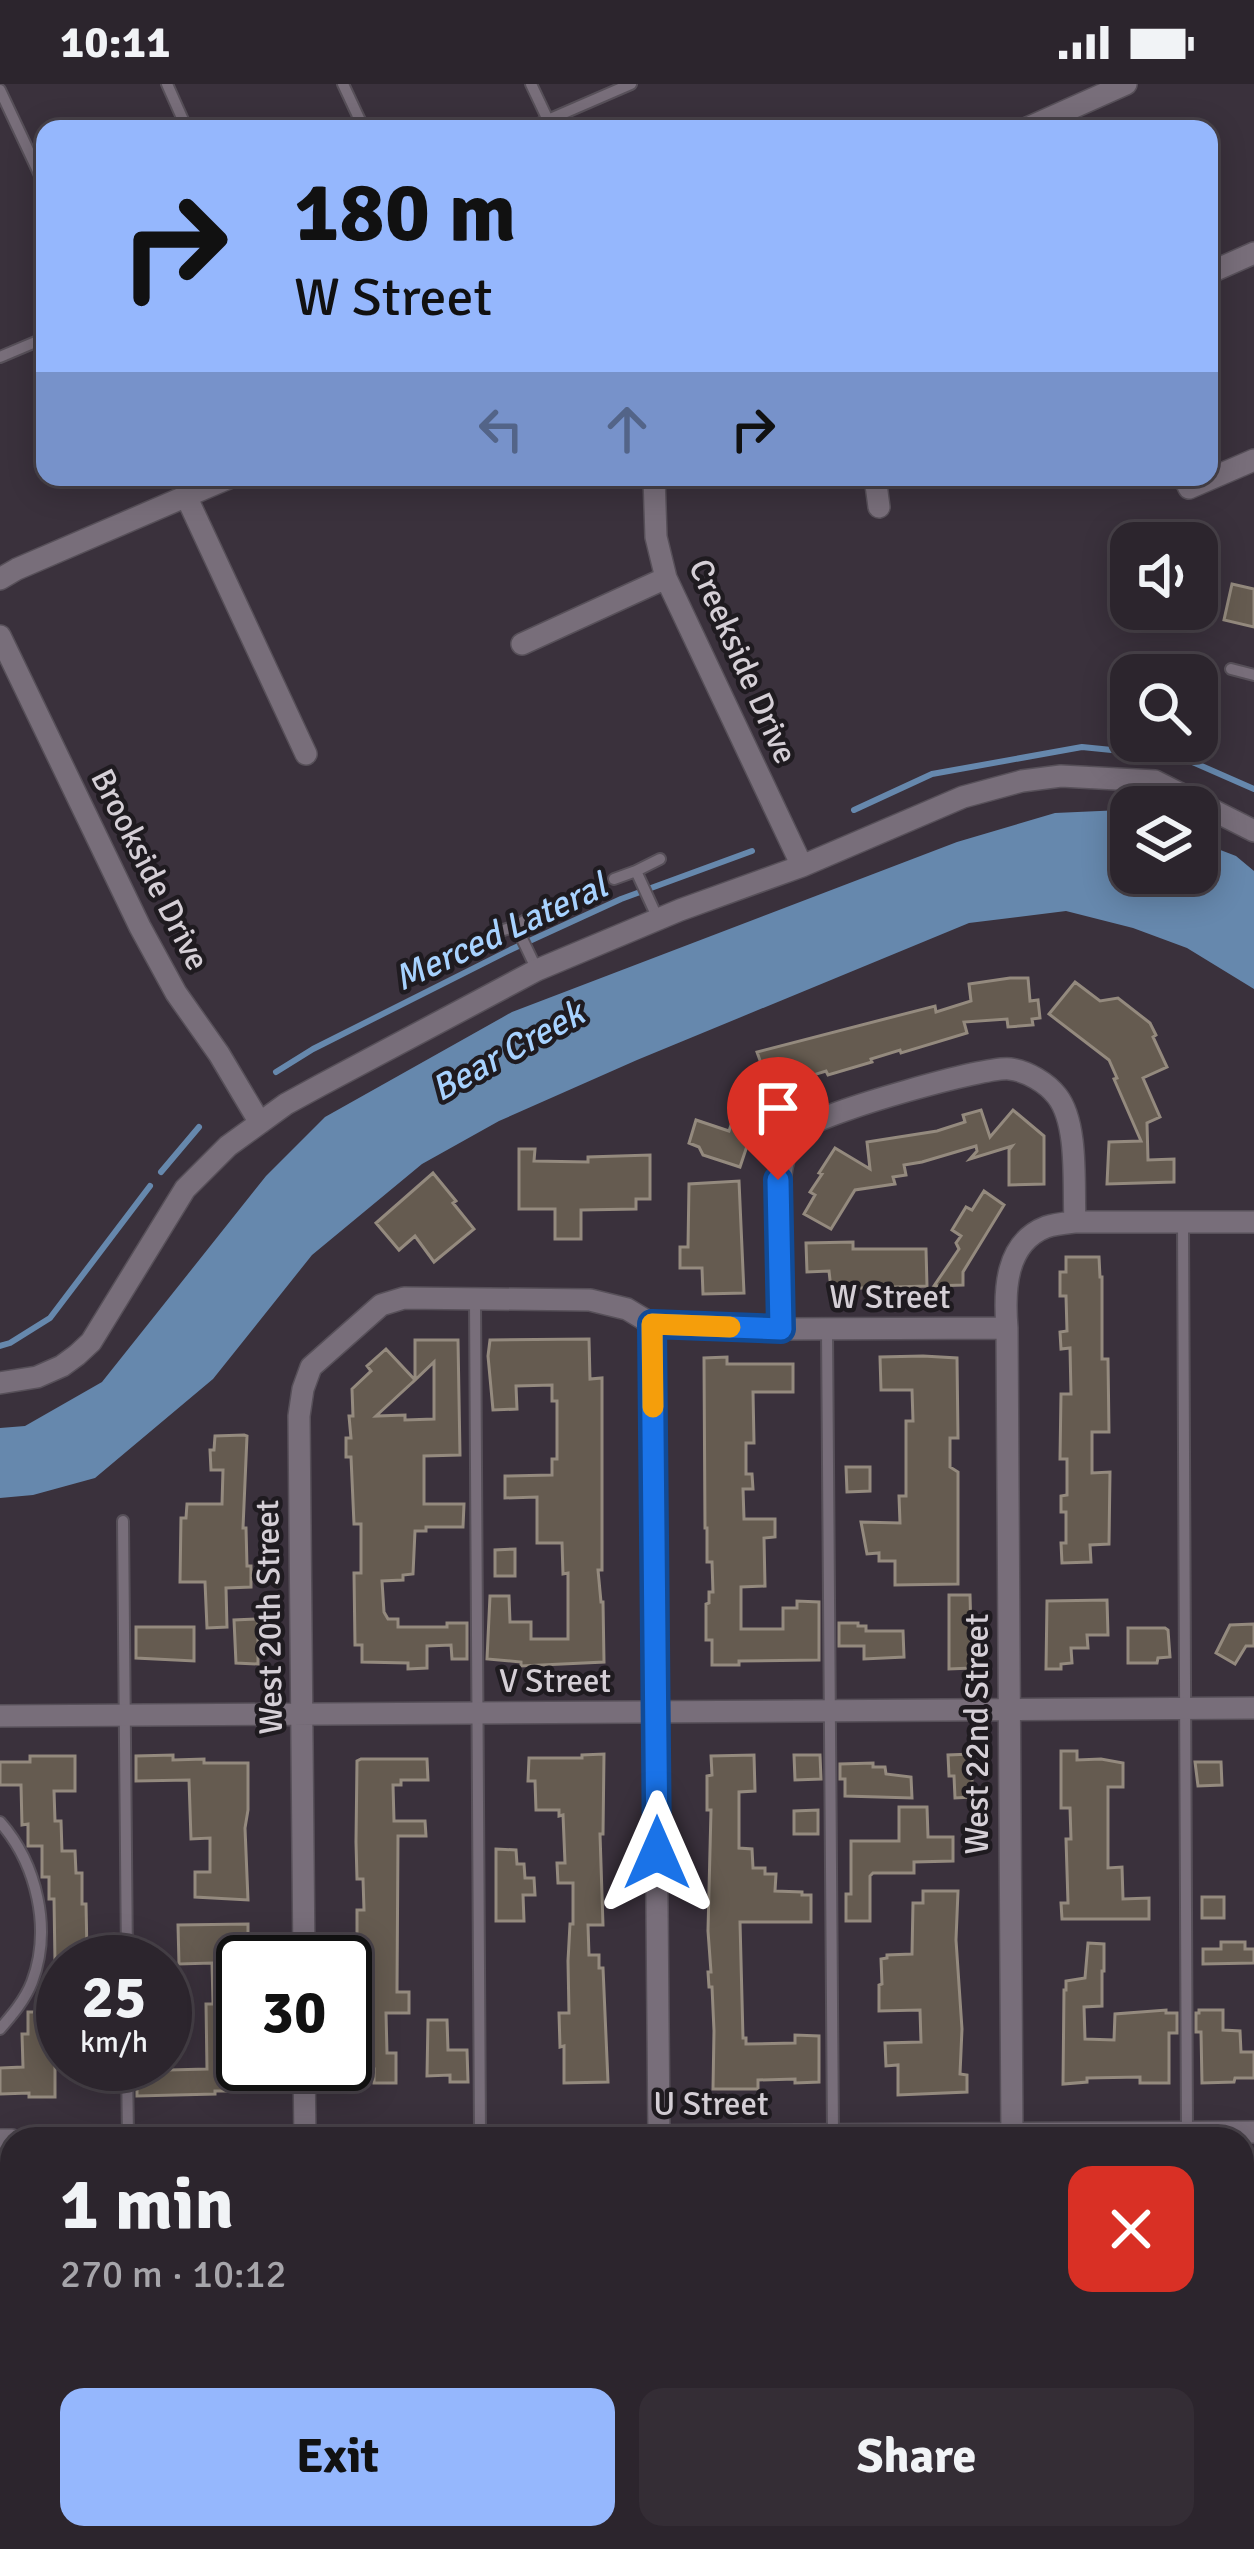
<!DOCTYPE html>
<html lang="en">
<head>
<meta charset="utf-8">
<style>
  :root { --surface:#2c252d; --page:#342d35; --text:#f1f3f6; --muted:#a6a5aa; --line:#484249; --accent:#95b7fd }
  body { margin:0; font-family:Signika,sans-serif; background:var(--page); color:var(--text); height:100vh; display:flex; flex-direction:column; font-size:45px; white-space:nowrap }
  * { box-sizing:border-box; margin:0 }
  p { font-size:39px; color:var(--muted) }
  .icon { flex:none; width:66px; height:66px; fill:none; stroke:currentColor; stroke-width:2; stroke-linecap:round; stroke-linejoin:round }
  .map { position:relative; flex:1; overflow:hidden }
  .side { position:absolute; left:0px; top:2043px; width:1254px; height:423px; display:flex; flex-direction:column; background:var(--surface); border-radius:36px 36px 0 0; box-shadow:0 6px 30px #0003,0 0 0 3px var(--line) }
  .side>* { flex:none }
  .top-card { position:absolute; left:36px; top:36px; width:1182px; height:366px; border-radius:24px; box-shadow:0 6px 30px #0003,0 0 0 3px var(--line); background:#95b7fd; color:#111; overflow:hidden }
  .controls { position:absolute; left:1110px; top:438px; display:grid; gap:24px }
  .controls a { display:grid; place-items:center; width:108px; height:108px; border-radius:24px; background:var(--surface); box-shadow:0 6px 30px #0003,0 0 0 3px var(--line); font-size:60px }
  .speed { position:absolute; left:36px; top:1851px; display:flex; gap:24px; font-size:60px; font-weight:700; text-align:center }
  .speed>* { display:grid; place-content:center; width:156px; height:156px; border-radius:50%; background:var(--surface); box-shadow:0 6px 30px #0003,0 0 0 3px var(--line); line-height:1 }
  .speed small { font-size:30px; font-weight:400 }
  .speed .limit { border:6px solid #111; border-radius:18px; background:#fff; color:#111 }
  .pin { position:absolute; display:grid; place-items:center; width:102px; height:102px; color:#fff; margin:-123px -51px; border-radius:50% 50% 50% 0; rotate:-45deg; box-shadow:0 0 12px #0007 }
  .pin .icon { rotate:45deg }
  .me { position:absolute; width:132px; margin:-66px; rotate:0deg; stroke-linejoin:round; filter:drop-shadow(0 0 9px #0008) }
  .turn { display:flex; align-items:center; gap:42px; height:252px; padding:0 60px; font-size:54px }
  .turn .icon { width:156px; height:156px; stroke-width:2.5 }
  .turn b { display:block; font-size:84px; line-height:102px }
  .lanes { display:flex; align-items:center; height:114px; padding:0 60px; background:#0003; justify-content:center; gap:60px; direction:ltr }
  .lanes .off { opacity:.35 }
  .round { display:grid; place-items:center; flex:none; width:126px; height:126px; border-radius:24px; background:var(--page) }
  .overview { display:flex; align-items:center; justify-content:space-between; height:204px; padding:0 60px }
  h1 { font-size:72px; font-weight:700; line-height:90px }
  .primary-button { display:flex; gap:24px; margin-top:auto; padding:24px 60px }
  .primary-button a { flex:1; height:138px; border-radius:24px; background:var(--accent); color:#111; font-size:48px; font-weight:700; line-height:138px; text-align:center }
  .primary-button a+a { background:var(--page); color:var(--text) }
  .status { display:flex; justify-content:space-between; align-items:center; height:84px; padding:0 60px; background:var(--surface); direction:ltr }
  .status svg { height:33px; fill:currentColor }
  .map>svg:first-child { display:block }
  .water { fill:#6688ad }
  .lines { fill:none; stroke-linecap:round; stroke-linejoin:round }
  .stream { stroke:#6688ad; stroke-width:6 }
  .building { fill:#655b50; stroke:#948a7e; stroke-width:3 }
  .lane-casing { stroke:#575059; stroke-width:14 }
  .street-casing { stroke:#575059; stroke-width:24 }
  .lane { stroke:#786e7a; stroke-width:10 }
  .street { stroke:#786e7a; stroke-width:21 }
  .route-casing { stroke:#114b97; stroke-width:30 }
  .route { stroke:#1a73e8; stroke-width:21 }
  .slow { stroke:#f59e0b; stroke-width:21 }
  .labels { text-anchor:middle; stroke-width:9; stroke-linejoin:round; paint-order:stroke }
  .street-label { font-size:33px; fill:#d5cfd6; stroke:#1f1b20 }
  .water-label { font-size:36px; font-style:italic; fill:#a7d2ff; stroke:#1f1b20 }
</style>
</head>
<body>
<div class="status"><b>10:11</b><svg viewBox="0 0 49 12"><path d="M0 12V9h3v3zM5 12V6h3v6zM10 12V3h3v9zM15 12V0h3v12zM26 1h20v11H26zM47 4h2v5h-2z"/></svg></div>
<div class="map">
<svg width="1254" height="2465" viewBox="0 0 1254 2465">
  <rect width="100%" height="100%" fill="#3a313c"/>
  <path class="water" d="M1122,726L1131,730V789H1197V757L1236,772L1254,787V905L1187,864L1133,844L1066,827L969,839L637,976L499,1037L422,1080L312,1171L213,1295L95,1394L33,1411L0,1414V1344L25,1342L102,1298L266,1092L325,1033L512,928L957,758L1055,729Z"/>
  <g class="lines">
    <path class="stream" d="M854,726L932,690L1082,663L1181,673L1254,705
      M276,988L313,965L512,865L621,815L752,767
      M161,1088L199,1043
      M0,1262L10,1259L50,1234L150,1102"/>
  </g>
  <path class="building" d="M1232,500L1254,505V543L1224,536Z
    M1010,894H1028L1030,917L1038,916L1040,934L1032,935L1033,941L1008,943L1007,935L964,938L967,949L901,969L900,966L871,975L872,978L828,991L826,987L784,1000L759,1026L740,1083L703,1071L699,1063L689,1059L696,1036L729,1047L745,1000L762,982L757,968L935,922L936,928L971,917L969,900Z
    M1075,898L1100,917L1118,914L1150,939L1156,951L1153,953L1167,983L1143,994L1160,1033L1147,1039L1148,1076L1174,1075V1098L1107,1100L1109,1058L1141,1057L1114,995L1117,994L1109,976L1049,930Z
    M981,1026L990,1053L1013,1026L1044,1052V1100L1009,1101V1066L1012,1062L970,1075L977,1067L976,1062L922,1078L904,1081L906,1091L893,1093L895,1100L855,1106L831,1145L804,1130L815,1111L810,1108L822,1090L819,1089L835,1064L870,1085L867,1058L937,1047L965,1038L963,1031Z
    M519,1065H535L534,1077L588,1078V1073L650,1071V1115H636V1125L581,1126V1155H555V1125H519Z
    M433,1089L456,1117L453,1119L474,1145L434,1178L415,1152L399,1166L376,1139Z
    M739,1097L744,1209L703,1210L702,1184H680V1163H688L689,1100Z
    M984,1107L1004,1121L963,1188V1201L934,1202L959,1165L956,1159L961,1152L952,1146L966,1123L972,1126Z
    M853,1158V1165H926L927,1202L831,1205L829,1187L807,1188L806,1159Z
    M1066,1173H1099L1100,1193H1102V1275H1108L1109,1348H1092V1389L1110,1388L1109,1460L1090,1461L1091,1478L1062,1479L1061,1459H1066V1428H1061V1412L1067,1411V1375H1060L1061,1310H1071L1070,1264L1061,1265L1060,1248L1067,1247L1066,1212H1060V1188H1066Z
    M589,1255L590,1295L602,1294V1486H598L601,1518H603L604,1578L521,1582V1578L487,1575L490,1512H509L510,1538H531V1555H568V1489L563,1490L562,1459H537V1413L505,1414V1392L552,1391V1375H557V1317H552V1301L516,1302L517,1325L493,1326L488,1272L490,1256Z
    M415,1256H458L460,1371L424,1372V1420H464L463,1443H426V1447H415L413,1490L403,1491V1496L382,1497L384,1528L388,1535H398V1543H447V1539H467V1575H452L451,1561L427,1562V1584L408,1585V1579L362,1578V1561H355L354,1489H361V1440H354L351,1373H346V1354H351L349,1332H353L352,1305L371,1287L367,1282L386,1265L415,1296L376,1332L405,1331V1336L434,1335V1278L415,1296Z
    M923,1272L957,1274L958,1354H950V1383L958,1388V1500L895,1501V1477H879V1469L867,1470L861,1438L900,1439L899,1412H906V1337H913L912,1306H881L880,1273Z
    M727,1273V1280H793V1308H753L754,1359H746V1390H752L753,1405H743L744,1435H775V1453L764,1454L765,1502L741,1503V1545H783V1524H797V1517L819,1518V1576L739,1577V1581H712V1556H706V1520L709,1519V1508H713L712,1478H707V1444H705L704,1274Z
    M244,1351L247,1352L243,1444H246L247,1482H251V1503L226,1504L227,1543L207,1544L205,1498H180L181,1434H186L187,1420H222L223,1386H211L210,1366H214L215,1352Z
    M846,1383H870V1407L847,1408Z
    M515,1465V1492H495V1466Z
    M949,1511H970L972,1584L949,1585Z
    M1107,1516L1108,1551H1087L1088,1564H1071L1072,1579L1061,1580V1585H1046L1047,1517Z
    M258,1535V1580L236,1579L234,1536Z
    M839,1539H858V1542H866V1547H903L904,1573L864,1575V1562H839Z
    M1254,1540V1562H1246L1235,1580L1216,1569L1230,1541Z
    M136,1543H194V1577L136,1574Z
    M1128,1544H1165L1168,1546L1170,1573L1158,1574L1157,1579H1128Z
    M1061,1667H1077V1676L1101,1675L1123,1679V1703H1108V1784L1122,1783L1123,1815L1149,1814V1835H1062L1061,1819H1068L1066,1755H1071L1070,1724H1061Z
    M604,1670L603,1750H600L603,1841H588L589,1871H599V1884H603L608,1998L564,1999V1962L560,1963L559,1929H569L568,1877L570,1840H573V1799H558L557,1779H565L563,1731L559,1732V1726H536L535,1697H528L529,1674H582V1671Z
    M972,1670V1713L955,1714L954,1692H949L948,1671Z
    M173,1671V1676L204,1675V1679H248V1726L245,1744L248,1816L195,1813V1788H210V1754L191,1755L189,1696L136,1697V1672Z
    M754,1671L755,1707L739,1708V1764L752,1765L753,1784H765V1790H776L775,1807L802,1808V1811H811V1838H740L743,1954H746V1960L795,1959V1951L819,1952V1998L795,1999V1995L758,1996V2005H713L714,1947L712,1903H709L708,1888H711L708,1847L711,1726H707V1692L712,1691L711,1672Z
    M794,1671H820L821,1695L795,1696Z
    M30,1672H75V1707H54L55,1737H61L62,1767H75L76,1789H82V1820H86L87,1869H82V1878H55L54,1815H49V1793H42V1762H28V1740L22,1741L21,1701H0V1678H30Z
    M361,1675H427L428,1696H401V1701H393L394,1737H425L426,1752H398L397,1908H409V1929H386L387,1969H396V1999H374V1985H357V1965H361V1903H353V1888H357V1826H364L363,1795H357L356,1758L357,1677Z
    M1195,1678H1221L1222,1701L1198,1702Z
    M873,1679V1683H885L886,1690L911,1693L912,1714L845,1712V1695H840V1680Z
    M899,1723H927L928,1753H953V1777L914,1778V1789H873L870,1792V1837H846V1810H851V1757H899Z
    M818,1726V1750H794V1727Z
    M496,1765L516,1766L517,1780H524L525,1794H534L535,1811H523L524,1837H496Z
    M923,1807H958L956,1856L962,1945L960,1990L967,1991V2008L898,2011V1981L886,1982L885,1959L921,1958L920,1926L879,1927V1901L882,1900L881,1875L887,1874V1871L912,1870L913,1819H923Z
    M1202,1813H1224V1834H1202Z
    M248,1840V1851L251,1850L252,1878H243V1980H251V1995L238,1996V2007H215V2010L137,2012V1980H169V1986L207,1985L206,1920H213L212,1879L179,1880L178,1841Z
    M1221,1858H1245V1865H1254V1879L1203,1880V1865H1221Z
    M1088,1859L1104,1860V1887H1102V1922L1084,1923L1085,1955L1114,1956L1115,1930L1166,1926V1929H1177V1949H1169V1999H1140V1993L1087,1994V1998L1063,2000L1064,1906H1066V1897L1085,1894Z
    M43,1896H63L62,1952H55V2013H29V2009L0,2010V1984L23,1983L22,1950H28V1928H44Z
    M1199,1926H1223V1946L1240,1947L1241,1968H1254V1994H1235L1234,1998L1202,1999L1201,1948H1196V1929H1199Z
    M428,1936H447L448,1966H467L468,1998H450V1991L427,1992Z"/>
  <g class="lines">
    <defs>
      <path id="lane" d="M167,0L187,45
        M343,0L364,45
        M531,0L548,36
        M0,6L45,102
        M527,45L631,0
        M0,273L45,254
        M1231,585L1254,591
        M636,787L660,775
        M614,795L636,787L658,835
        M494,849L516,842
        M537,886L516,842L540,827
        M1183,1137L1187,2052
        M475,1215L480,2052
        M827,1245L833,2052
        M123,1437L127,1878
        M0,1738C37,1780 52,1845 32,1898C25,1916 12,1931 0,1945
        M127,1980L128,2055
        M130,2454V2465
        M482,2454V2465
        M836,2454V2465
        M1189,2454V2465"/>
      <path id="street" d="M1025,45L1126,0
        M1209,189L1254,169
        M654,393L656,453L666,494L802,782
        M875,393L879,423
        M1184,393L1189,404L1254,376
        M186,412L306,670
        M0,495L17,485L231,393
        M0,552L140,843L176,909L219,970L260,1039
        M522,560L666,494
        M652,1240L659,2055
        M1007,1244L1012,2055
        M781,1245C780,1206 771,1092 789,1063C793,1057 802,1047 808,1042C829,1027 985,982 1010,985C1027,987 1047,999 1057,1012C1079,1040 1073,1103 1075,1138
        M0,1299L37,1293L62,1282L77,1271L91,1258L185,1105L228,1062L286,1020L319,1002L537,886L680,826L802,782L963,713L1022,697L1061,692L1155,697L1254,747
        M0,1632L1254,1624
        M304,1878L299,1332L303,1305L311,1283L381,1221L404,1214L590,1216L627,1225L652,1240L781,1245L1007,1244C1004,1207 1005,1159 1046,1143C1055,1140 1066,1139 1075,1138H1254
        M304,1980L305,2055
        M168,2055L1254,2048
        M0,2056H12
        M307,2454V2465
        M662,2454V2465
        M1015,2454V2465"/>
    </defs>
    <use href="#lane" class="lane-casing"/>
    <use href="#street" class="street-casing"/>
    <use href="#lane" class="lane"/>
    <use href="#street" class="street"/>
  </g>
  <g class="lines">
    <defs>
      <path id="route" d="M657,1769L652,1240L781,1245L778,1096"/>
    </defs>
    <use href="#route" class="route-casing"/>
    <use href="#route" class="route"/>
    <path class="slow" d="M653,1323L652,1240L730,1243"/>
  </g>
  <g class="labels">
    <g class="street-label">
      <text transform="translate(744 577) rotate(66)" y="12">Creekside Drive</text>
      <text transform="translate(151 785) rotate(63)" y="12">Brookside Drive</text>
      <text x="890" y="1224">W Street</text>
      <text transform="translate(268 1533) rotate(-91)" y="12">West 20th Street</text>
      <text x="555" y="1608">V Street</text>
      <text transform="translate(976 1650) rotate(-90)" y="12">West 22nd Street</text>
      <text x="711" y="2031">U Street</text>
    </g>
    <g class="water-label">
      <text transform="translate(500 847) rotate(-25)" y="13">Merced Lateral</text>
      <text transform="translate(507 966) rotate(-29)" y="13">Bear Creek</text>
    </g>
  </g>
</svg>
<div class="controls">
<a><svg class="icon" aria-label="sound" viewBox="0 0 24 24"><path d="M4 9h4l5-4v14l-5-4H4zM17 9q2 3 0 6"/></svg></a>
<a><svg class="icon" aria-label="search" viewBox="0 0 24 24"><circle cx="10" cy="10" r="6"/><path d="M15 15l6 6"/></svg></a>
<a><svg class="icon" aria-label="layers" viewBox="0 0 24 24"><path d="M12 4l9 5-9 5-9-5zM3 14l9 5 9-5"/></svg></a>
</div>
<div class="speed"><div>25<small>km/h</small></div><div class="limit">30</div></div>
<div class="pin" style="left:778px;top:1096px;background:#d93025"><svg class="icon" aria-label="arrive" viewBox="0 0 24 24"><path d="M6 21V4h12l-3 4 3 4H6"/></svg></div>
<svg class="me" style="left:657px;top:1769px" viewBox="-20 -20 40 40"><path d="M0-17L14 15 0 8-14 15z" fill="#1a73e8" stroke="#fff" stroke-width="4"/></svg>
<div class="top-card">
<div class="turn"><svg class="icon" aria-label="right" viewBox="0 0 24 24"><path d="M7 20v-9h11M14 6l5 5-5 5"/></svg><div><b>180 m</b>W Street</div></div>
<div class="lanes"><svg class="icon off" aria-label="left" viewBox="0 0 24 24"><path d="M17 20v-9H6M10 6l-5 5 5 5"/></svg><svg class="icon off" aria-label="ahead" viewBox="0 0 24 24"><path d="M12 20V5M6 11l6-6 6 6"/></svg><svg class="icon" aria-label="right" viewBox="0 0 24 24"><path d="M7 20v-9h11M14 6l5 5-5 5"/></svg></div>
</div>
<section class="side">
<div class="overview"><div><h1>1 min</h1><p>270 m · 10:12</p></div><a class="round" style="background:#d93025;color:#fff"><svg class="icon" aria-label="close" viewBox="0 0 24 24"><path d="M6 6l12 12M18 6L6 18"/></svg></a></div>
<div class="primary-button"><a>Exit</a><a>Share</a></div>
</section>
</div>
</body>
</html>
